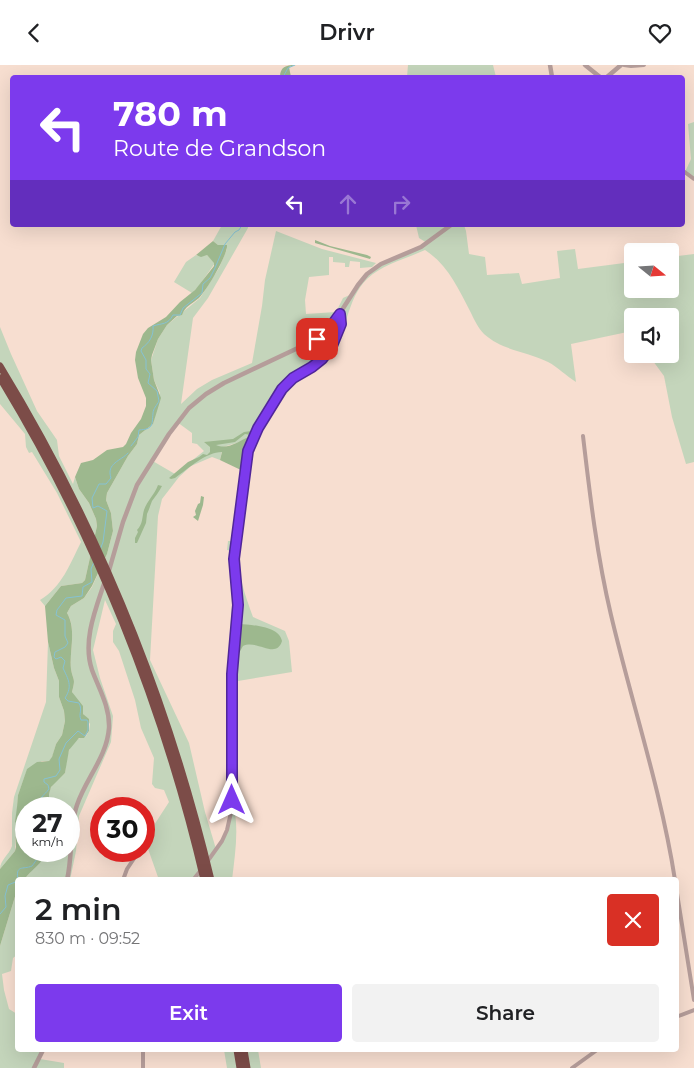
<!DOCTYPE html>
<html lang="en">
<head>
<meta charset="utf-8">
<style>
  :root { --surface:#fff; --page:#f2f2f2; --text:#202124; --muted:#757577; --accent:#7c3aed }
  body { margin:0; font-family:Montserrat,sans-serif; background:var(--page); color:var(--text); height:100vh; display:flex; flex-direction:column; font-size:19px; white-space:nowrap }
  * { box-sizing:border-box; margin:0 }
  p { font-size:16px; color:var(--muted) }
  .icon { flex:none; width:28px; height:28px; fill:none; stroke:currentColor; stroke-width:2; stroke-linecap:round; stroke-linejoin:round }
  .map { position:relative; flex:1; overflow:hidden }
  .panel { position:absolute; left:15px; top:812px; width:664px; height:175px; display:flex; flex-direction:column; background:var(--surface); border-radius:5px; box-shadow:0 5px 20px #0002 }
  .panel>* { flex:none }
  .guide { position:absolute; left:10px; top:10px; width:675px; height:152px; border-radius:5px; box-shadow:0 5px 20px #0002; background:#7c3aed; color:#fff; overflow:hidden }
  .needle { width:32px; rotate:108deg }
  .fabs { position:absolute; left:624px; top:178px; display:grid; gap:10px }
  .fabs a { display:grid; place-items:center; width:55px; height:55px; border-radius:5px; background:var(--surface); box-shadow:0 5px 20px #0002; font-size:25px }
  .speed { position:absolute; left:15px; top:732px; display:flex; gap:10px; font-size:25px; font-weight:700; text-align:center }
  .speed>* { display:grid; place-content:center; width:65px; height:65px; border-radius:50%; background:var(--surface); box-shadow:0 5px 20px #0002; line-height:1 }
  .speed small { font-size:12px; font-weight:400 }
  .speed .limit { border:8px solid #d22; background:#fff; color:#111 }
  .pin { position:absolute; display:grid; place-items:center; width:42px; height:42px; color:#fff; margin:-21px; border-radius:10px; box-shadow:0 2px 8px #0006 }
  .me { position:absolute; width:55px; margin:-28px; rotate:0deg; stroke-linejoin:round; filter:drop-shadow(0 0 4px #0008) }
  .turn { display:flex; align-items:center; gap:18px; height:105px; padding:0 20px; font-size:22px }
  .turn .icon { width:65px; height:65px; stroke-width:2.5 }
  .turn b { display:block; font-size:35px; line-height:42px }
  .lanes { display:flex; align-items:center; height:48px; padding:0 20px; background:#0003; justify-content:center; gap:25px; direction:ltr }
  .lanes .off { opacity:.35 }
  .round { display:grid; place-items:center; flex:none; width:52px; height:52px; border-radius:5px; background:var(--page) }
  .headline { display:flex; align-items:center; justify-content:space-between; height:85px; padding:0 20px }
  h1 { font-size:30px; font-weight:600; line-height:38px }
  .cta { display:flex; gap:10px; margin-top:auto; padding:10px 20px }
  .cta a { flex:1; height:58px; border-radius:5px; background:var(--accent); color:#fff; font-size:20px; font-weight:600; line-height:58px; text-align:center }
  .cta a+a { background:var(--page); color:var(--text) }
  header { display:flex; justify-content:space-between; align-items:center; height:65px; padding:0 20px; background:var(--surface); font-size:22px; font-weight:600 }
  .map>svg:first-child { display:block }
  .green { fill:#c4d5bb; fill-rule:evenodd }
  .forest { fill:#9db88e }
  .lines { fill:none; stroke-linecap:round; stroke-linejoin:round }
  .stream { stroke:#86c2d3; stroke-width:1 }
  .minor { stroke:#b59d9a; stroke-width:4 }
  .tertiary { stroke:#b59d9a; stroke-width:4.5 }
  .motorway { stroke:#7c4c48; stroke-width:7 }
  .route-casing { stroke:#51269a; stroke-width:12 }
  .route { stroke:#7c3aed; stroke-width:9 }
</style>
</head>
<body>
<header><svg class="icon" aria-label="back" viewBox="0 0 24 24"><path d="M15 5l-7 7 7 7"/></svg>Drivr<svg class="icon" aria-label="heart" viewBox="0 0 24 24"><path d="M12 20l-8-8c-3-5 5-10 8-4 3-6 11-1 8 4z"/></svg></header>
<div class="map">
<svg width="694" height="1003" viewBox="0 0 694 1003">
  <rect width="100%" height="100%" fill="#f7ded0"/>
  <path class="green" d="M408,0H493L496,12H407Z
    M694,57V114L685,107L691,94L688,59Z
    M222,160H248V163L208,233L193,253L181,339L197,324L212,315L252,298L262,241L265,215L276,166L322,184L376,198L372,202L360,203V197L350,196L349,202H345V198L333,197V192H329V210L309,212L305,235L306,249L336,247L343,233L352,229L371,206L427,178L419,173L416,160H464L466,166L469,189L485,192L487,210L519,208L522,219L560,213L557,186L575,184L578,204L632,197V224H670V192L694,189V397L686,399L672,352L664,311L653,296L651,289H670V251H632V266L571,279L576,317C566,311 558,302 548,297C526,286 503,286 484,269C478,263 474,254 470,246C458,223 448,200 425,185C406,194 383,199 367,214C346,235 348,266 331,289C322,301 309,307 299,316C279,334 260,360 251,385L238,477C236,504 244,527 253,552L285,566L289,576L292,607L232,617V625L228,624V593L233,528L231,486L227,485L228,476H235L245,405H243L245,391L250,374L223,382L220,395L212,392L191,401L179,412L162,434L158,451L150,595L189,678L205,747L216,784L227,765L232,735C240,760 235,789 232,815H159L146,778L147,771L169,737L164,725L155,723L152,719L154,693L141,663L135,635L119,586L113,577V566L116,559L105,535L93,585L100,613L113,651L111,677L79,751L76,786L70,815H24L47,786H69V744H49C48,721 49,723 65,708C67,693 67,675 86,671L89,666L90,659L83,649V646L72,627C76,612 73,616 71,604C69,587 77,564 67,548L71,541L84,533L92,522L107,489L113,466L111,448L106,435L107,428L128,391L137,379L139,370L153,359L160,328L154,315L151,295L158,274L167,260L200,233L219,203L227,184L224,180H218L213,176ZM177,357L192,368V378L197,379L204,386L175,409L151,395Z
    M196,190L197,191L207,190L215,198L198,222L192,228L174,217L186,197Z
    M0,262L11,289L37,346L57,375L59,391L73,419L75,412L79,424L89,438L96,454L97,461L85,515L82,518L61,521L45,541L40,535C62,522 70,499 81,477L57,428L32,387L29,388L26,382L25,369L0,339Z
    M48,577L54,603L59,616V632L64,646L65,656L62,670L56,679L52,693L49,696H42L27,705L18,730L15,786L0,804C0,795 9,790 12,781V748L14,732L46,637Z
    M17,825V890L13,893L11,906L2,909L4,925L9,944L17,949L18,985H43L40,994L64,998V1003H0V881Z
    M224,985H258L261,1003H227Z"/>
  <path class="forest" d="M295,0L289,2L291,12H280C280,2 286,0 295,0Z
    M315,175L330,181L367,190L371,192L370,194L315,178Z
    M213,176L218,180H227C228,190 206,226 199,233C192,239 185,241 182,250L177,251L167,260L158,274L152,290L151,295L154,315L161,333L153,359L139,370L137,379L128,391L107,428L106,435L111,448L113,466L107,489L92,521L84,533L71,541L67,548C77,565 69,586 71,604C73,616 76,612 72,627L83,641V649L89,654V666L84,673H79L69,685L65,708L51,722L49,729V744H26V786H47C43,799 31,804 24,815H18L17,825L0,881V804L15,786L16,782L15,757L17,742L18,730L27,704L37,697L49,696L52,692L56,679L62,670L65,656L64,646L59,632V616L54,603L48,577L45,541L61,521L82,518L85,515L97,461L96,454L89,438L79,424L75,412L81,398L93,395L107,385L123,382L126,379L131,368L141,354L146,341V333L138,313L135,295L136,287L143,269L148,263L166,252L180,237L195,225L214,201V198L207,190L201,192L196,190Z
    M251,366L252,368L251,370L245,369L235,377L216,380C229,385 238,376 249,372L243,406L222,396L220,395L222,387C206,387 189,403 175,413L171,414L169,413L188,397L199,392L203,389L207,390L210,387V382L204,377L233,374L244,367Z
    M158,420L162,421C159,427 155,432 152,436C150,441 149,445 147,449L146,458L137,478H135V473L138,467L137,465C143,459 142,452 144,445C147,436 155,429 158,420Z
    M201,431L204,432L203,440L198,456L193,452L196,450L195,446L198,439L200,438Z
    M239,559C252,560 279,561 282,576C276,595 257,574 243,581L239,588H237Z"/>
  <g class="lines">
    <path class="stream" d="M283,12L288,3L295,0
      M131,381L138,372L139,365C153,364 152,361 153,348C153,344 157,340 159,336L157,326L148,318L150,309L146,304V295L141,286L142,283C149,278 154,271 153,261C162,258 168,260 173,250H180L183,243L202,228L203,219L210,213L215,203L225,179L235,167L239,165L242,160
      M100,485L103,477L107,446L98,441L93,443L92,433L99,419H106L111,413C106,398 121,396 128,388
      M42,744C38,731 43,732 49,724L48,720L44,717V714L56,711L60,705L59,694L66,678L78,666L85,671L88,665V657L87,655H81C78,648 83,646 79,638L68,636L65,633C73,621 68,614 63,603L65,596L61,592L56,594L54,592L55,587L65,582L68,578L65,571V555L56,550L57,545L66,533L82,531L83,522L92,517L91,504L94,497
      M18,815C15,799 23,805 32,801L43,786
      M0,849L6,842L5,831L8,820L18,816"/>
    <path class="minor" d="M624,0L631,1L644,0
      M682,105L694,114
      M583,371C590,431 597,491 611,550C632,639 661,725 675,815
      M144,780L149,772
      M207,797L222,776L227,765L232,743V609L238,540L234,494L248,386L259,363L282,324L293,313L312,302L322,294L332,281L341,259L339,249
      M123,815L127,804L139,786
      M193,815L201,805
      M676,822L694,935
      M676,952L694,945
      M143,985V1003
      M572,1003L597,985"/>
    <path class="tertiary" d="M550,0L552,12
      M585,0L600,12
      M607,12L621,0
      M108,509L123,457L137,420L169,369L189,343L206,329L224,318L317,274L333,259L358,220L367,209L381,199L421,182L451,160
      M67,815C73,790 69,763 77,740C86,713 107,692 109,663C110,642 99,624 92,605C82,576 96,543 105,516
      M34,1003L43,985"/>
    <path class="motorway" d="M0,301C97,460 168,634 211,815
      M0,313C94,467 163,639 204,815
      M237,985L240,1003
      M244,985L247,1003"/>
  </g>
  <g class="lines">
    <defs>
      <path id="route" d="M232,735V609L238,540L234,494L248,386L258,363L282,324L293,313L312,302L322,294L332,281L341,259L340,249L329,264L317,274"/>
    </defs>
    <use href="#route" class="route-casing"/>
    <use href="#route" class="route"/>
  </g>
</svg>
<div class="fabs">
<a><svg class="needle" viewBox="-14 -14 28 28"><path d="M0-13l5 13h-10z" fill="#e53935"/><path d="M0 13l5-13h-10z" fill="#757577"/></svg></a>
<a><svg class="icon" aria-label="sound" viewBox="0 0 24 24"><path d="M4 9h4l5-4v14l-5-4H4zM17 9q2 3 0 6"/></svg></a>
</div>
<div class="speed"><div>27<small>km/h</small></div><div class="limit">30</div></div>
<div class="pin" style="left:317px;top:274px;background:#d93025"><svg class="icon" aria-label="arrive" viewBox="0 0 24 24"><path d="M6 21V4h12l-3 4 3 4H6"/></svg></div>
<svg class="me" style="left:232px;top:735px" viewBox="-20 -20 40 40"><path d="M0-17L14 15 0 8-14 15z" fill="#7c3aed" stroke="#fff" stroke-width="4"/></svg>
<div class="guide">
<div class="turn"><svg class="icon" aria-label="left" viewBox="0 0 24 24"><path d="M17 20v-9H6M10 6l-5 5 5 5"/></svg><div><b>780 m</b>Route de Grandson</div></div>
<div class="lanes"><svg class="icon" aria-label="left" viewBox="0 0 24 24"><path d="M17 20v-9H6M10 6l-5 5 5 5"/></svg><svg class="icon off" aria-label="ahead" viewBox="0 0 24 24"><path d="M12 20V5M6 11l6-6 6 6"/></svg><svg class="icon off" aria-label="right" viewBox="0 0 24 24"><path d="M7 20v-9h11M14 6l5 5-5 5"/></svg></div>
</div>
<section class="panel">
<div class="headline"><div><h1>2 min</h1><p>830 m · 09:52</p></div><a class="round" style="background:#d93025;color:#fff"><svg class="icon" aria-label="close" viewBox="0 0 24 24"><path d="M6 6l12 12M18 6L6 18"/></svg></a></div>
<div class="cta"><a>Exit</a><a>Share</a></div>
</section>
</div>
</body>
</html>
